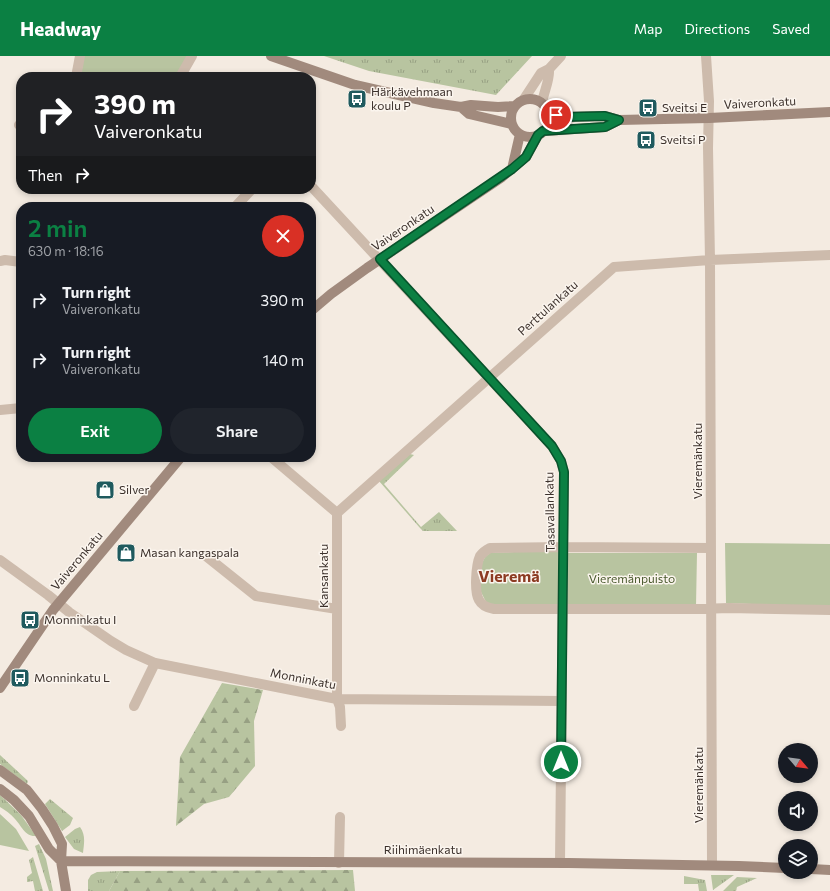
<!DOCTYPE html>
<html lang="en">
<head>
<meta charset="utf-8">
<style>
  :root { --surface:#171b24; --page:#20242c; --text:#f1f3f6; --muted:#9ea1a6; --accent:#0b8043 }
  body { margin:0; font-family:Commissioner,sans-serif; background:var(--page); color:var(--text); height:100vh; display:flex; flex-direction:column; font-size:15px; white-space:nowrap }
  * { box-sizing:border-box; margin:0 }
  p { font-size:13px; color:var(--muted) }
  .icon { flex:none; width:22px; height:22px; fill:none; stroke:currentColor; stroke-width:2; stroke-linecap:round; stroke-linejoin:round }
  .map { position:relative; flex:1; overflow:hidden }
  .details { position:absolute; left:16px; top:146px; width:300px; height:260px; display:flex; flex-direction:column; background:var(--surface); border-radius:16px; box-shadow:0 2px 6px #0003 }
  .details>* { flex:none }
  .guide { position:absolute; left:16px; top:16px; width:300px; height:122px; border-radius:16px; box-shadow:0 2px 6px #0003; background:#202124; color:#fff; overflow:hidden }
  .needle { width:26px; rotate:119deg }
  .controls { position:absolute; left:778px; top:687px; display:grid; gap:8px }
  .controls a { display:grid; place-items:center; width:40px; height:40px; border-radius:50%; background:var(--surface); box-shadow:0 2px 6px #0003; font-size:20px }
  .pin { position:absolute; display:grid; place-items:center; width:34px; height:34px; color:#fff; margin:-17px; border:2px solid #fff; border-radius:50%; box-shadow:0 1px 4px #0007 }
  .me { position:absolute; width:44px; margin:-22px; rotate:0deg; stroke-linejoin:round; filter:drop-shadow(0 0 3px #0008) }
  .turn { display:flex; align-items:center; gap:14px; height:84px; padding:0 12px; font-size:18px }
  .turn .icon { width:52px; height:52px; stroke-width:2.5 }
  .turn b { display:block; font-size:28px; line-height:34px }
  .then { display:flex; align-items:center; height:38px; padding:0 12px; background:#0003; gap:8px; font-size:15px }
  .round { display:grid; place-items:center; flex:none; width:42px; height:42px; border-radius:21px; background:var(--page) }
  .overview { display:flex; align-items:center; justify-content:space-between; height:68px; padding:0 12px }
  h1 { font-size:24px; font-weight:600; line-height:30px; color:var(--accent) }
  .action { display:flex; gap:8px; margin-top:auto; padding:8px 12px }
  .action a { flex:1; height:46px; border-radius:24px; background:var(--accent); color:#fff; font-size:16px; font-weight:600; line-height:46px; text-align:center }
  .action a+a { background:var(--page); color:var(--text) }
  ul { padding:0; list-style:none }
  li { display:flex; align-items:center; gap:12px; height:60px; padding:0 12px }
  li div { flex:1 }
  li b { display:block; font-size:15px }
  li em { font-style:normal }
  header { display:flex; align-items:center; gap:24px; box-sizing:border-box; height:56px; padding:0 20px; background:var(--accent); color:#fff }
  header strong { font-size:19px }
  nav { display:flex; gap:22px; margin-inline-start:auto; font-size:14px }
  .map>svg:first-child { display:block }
  .grass { fill:url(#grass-tufts) }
  .forest { fill:url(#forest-firs) }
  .park { fill:#b8c4a0 }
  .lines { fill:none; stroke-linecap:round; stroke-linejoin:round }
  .street { stroke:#cdbbac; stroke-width:10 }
  .secondary { stroke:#a18a7d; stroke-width:10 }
  .route-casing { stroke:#07532c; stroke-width:10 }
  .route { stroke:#0b8043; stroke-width:7 }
  .labels { text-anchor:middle; stroke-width:3; stroke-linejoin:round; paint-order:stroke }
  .poi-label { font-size:12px; fill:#3b302b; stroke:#fbf5ee; text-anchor:start }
  .street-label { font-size:12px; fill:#3b302b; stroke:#fbf5ee }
  .park-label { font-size:12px; fill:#4a5a2e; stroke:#fbf5ee }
  .district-label { font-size:16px; font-weight:bold; fill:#8c3b22; stroke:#fbf5ee }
</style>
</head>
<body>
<header>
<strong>Headway</strong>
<nav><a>Map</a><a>Directions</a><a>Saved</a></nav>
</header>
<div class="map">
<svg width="830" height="835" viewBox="0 0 830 835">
  <defs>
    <pattern id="grass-tufts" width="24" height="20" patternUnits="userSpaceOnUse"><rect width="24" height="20" fill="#b8c4a0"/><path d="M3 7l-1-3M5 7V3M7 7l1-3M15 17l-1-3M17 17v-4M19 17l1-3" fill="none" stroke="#97a083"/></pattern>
    <pattern id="forest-firs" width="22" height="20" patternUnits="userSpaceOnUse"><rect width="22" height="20" fill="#b8c4a0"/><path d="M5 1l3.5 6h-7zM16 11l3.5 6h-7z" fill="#97a083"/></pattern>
  </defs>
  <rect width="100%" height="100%" fill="#f4ebe1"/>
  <path class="grass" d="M324,0H532L496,39L369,15Z
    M410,398L414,399L384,428L421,471L439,456L457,475H423L420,472L379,425Z
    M0,699L28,725L27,728L0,708Z
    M0,739L21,759L36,780C25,781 21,769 15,763C11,758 5,754 0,751Z
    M50,743L73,762L70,769L62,775L45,748Z
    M80,771C86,779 84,788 83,797L74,793L65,781L75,773Z
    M39,788L46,803L53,835H49L36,793L35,790Z
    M33,801L43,835H35L33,825L27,826V821L32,817L29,804Z
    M120,815L109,835H88V824L91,819L97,816Z
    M711,819H734L713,834Z
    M684,820L705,824L707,835H699L698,828H684Z
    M737,821L757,822L737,831L736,835H723Z"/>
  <path class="forest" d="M222,627L263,634L254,665L255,710L229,741L204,748L176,770L180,701Z
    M353,814L355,835H109L120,815Z"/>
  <path class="park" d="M84,0H188L175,21H80Z
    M725,487L830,488V551L726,547Z
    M560,494L558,551H497L486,546L480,534L482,507L485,501L490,497Z
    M568,497H697L696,550L567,549Z
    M0,758L16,773L29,795L0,789Z"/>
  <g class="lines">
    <path class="street" d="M706,0L709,45L708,92L710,204L712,809
      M76,21L80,0
      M180,21L192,0
      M524,43L541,17L549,13L561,0
      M542,47C544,35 550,24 549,13
      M19,69H21
      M311,130L552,390L561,405L564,416L560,807
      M235,151L252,133
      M0,205L5,204L21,206
      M0,354L21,352
      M271,401L337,457V643L340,651L341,670
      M337,457L614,211L710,204L830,199
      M711,492L564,491L490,492C486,494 483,496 480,500C476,509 474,536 479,544C482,550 488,552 494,553H700L729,552L830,554
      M206,500L256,540L337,553
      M0,504L48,539L69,556L111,585L126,594L155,607L337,643L561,645
      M134,650L155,607
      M339,807L340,761"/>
    <path class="secondary" d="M271,0L355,29L434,47L461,51L471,49L498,51L514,50
      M511 62a19 19 0 1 1 38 0a19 19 0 1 1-38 0Z
      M461,51L469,58L512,68
      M548,58L564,61L605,60L619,64L709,62L830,56
      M543,75L605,71L619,64
      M512,113L520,78
      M311,255L331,238L367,212L502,121L526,101L538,79
      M0,632L53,554L181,401
      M0,714L27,734L42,753L53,770L62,788L61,805L66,835
      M0,733L14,744L29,760L49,793L61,805
      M61,805L569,807L739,810L785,812
      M811,813L830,814"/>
  </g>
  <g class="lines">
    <defs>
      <path id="route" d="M556,59L564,61L605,60L619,64L605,71L543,75L538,79L526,101L512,113L380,203L552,390L561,405L564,416L561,706"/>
    </defs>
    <use href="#route" class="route-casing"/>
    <use href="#route" class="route"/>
  </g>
  <defs>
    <symbol id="bus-square" viewBox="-11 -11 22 22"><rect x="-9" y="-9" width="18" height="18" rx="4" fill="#1f5a5e" stroke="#fbf5ee"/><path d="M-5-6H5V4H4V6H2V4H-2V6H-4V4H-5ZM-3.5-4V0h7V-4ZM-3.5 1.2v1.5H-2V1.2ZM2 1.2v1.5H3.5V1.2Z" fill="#fff"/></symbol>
    <symbol id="shop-square" viewBox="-11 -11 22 22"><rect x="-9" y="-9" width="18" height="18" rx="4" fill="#1f5a5e" stroke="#fbf5ee"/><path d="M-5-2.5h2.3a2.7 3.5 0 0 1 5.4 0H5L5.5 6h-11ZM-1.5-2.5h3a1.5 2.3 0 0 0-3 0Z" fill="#fff"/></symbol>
  </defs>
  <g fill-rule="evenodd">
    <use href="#bus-square" x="346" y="32" width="22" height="22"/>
    <use href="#bus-square" x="637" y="41" width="22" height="22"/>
    <use href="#bus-square" x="635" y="73" width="22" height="22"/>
    <use href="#shop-square" x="94" y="423" width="22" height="22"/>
    <use href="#shop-square" x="115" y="486" width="22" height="22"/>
    <use href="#bus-square" x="19" y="553" width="22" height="22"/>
    <use href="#bus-square" x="9" y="611" width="22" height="22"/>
  </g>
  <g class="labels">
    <g class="poi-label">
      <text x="371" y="40">Härkävehmaan<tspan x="371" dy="14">koulu P</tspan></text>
      <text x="662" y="56">Sveitsi E</text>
      <text x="660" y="88">Sveitsi P</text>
      <text x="119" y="438">Silver</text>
      <text x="140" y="501">Masan kangaspala</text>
      <text x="44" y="568">Monninkatu I</text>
      <text x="34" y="626">Monninkatu L</text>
    </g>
    <g class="street-label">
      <text transform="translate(760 47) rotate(-3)" y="4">Vaiveronkatu</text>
      <text transform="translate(403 172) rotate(-34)" y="4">Vaiveronkatu</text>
      <text transform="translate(548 252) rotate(-42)" y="4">Perttulankatu</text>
      <text transform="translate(698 405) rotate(-90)" y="4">Vieremänkatu</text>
      <text transform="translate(550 456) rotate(-91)" y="4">Tasavallankatu</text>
      <text transform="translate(77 505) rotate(-50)" y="4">Vaiveronkatu</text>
      <text transform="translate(324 520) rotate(-90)" y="4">Kansankatu</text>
      <text transform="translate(303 623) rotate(11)" y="4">Monninkatu</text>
      <text transform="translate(699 729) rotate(-90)" y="4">Vieremänkatu</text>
      <text x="423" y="798">Riihimäenkatu</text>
    </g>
    <g class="park-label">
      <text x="632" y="527">Vieremänpuisto</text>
    </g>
    <g class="district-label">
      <text x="509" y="526">Vieremä</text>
    </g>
  </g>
</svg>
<div class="controls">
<a><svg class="needle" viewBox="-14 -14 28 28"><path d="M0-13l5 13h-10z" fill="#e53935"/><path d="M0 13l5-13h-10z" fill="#9ea1a6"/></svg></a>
<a><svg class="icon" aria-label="sound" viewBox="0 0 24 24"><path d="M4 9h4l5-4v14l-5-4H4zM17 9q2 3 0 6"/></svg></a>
<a><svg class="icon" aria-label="layers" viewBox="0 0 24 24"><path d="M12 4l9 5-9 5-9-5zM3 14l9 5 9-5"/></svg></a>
</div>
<div class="pin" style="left:556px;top:59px;background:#d93025"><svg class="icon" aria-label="arrive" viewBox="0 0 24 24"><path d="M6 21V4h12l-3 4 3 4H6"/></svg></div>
<svg class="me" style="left:561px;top:706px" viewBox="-20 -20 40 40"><circle r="17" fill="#0b8043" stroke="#fff" stroke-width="3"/><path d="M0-11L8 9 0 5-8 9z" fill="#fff"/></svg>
<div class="guide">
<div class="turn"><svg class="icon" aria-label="right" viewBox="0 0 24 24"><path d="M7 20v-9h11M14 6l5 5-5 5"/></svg><div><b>390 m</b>Vaiveronkatu</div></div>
<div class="then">Then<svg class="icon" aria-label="right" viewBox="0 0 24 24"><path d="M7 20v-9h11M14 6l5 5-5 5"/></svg></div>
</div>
<section class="details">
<div class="overview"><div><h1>2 min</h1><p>630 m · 18:16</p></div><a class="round" style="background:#d93025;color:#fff"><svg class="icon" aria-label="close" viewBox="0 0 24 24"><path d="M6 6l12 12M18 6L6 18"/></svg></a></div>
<ul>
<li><svg class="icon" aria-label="right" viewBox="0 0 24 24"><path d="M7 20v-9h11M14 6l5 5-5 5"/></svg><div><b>Turn right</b><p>Vaiveronkatu</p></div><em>390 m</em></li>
<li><svg class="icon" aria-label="right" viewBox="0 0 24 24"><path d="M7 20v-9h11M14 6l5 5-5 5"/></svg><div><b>Turn right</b><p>Vaiveronkatu</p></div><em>140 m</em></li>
</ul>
<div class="action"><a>Exit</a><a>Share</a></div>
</section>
</div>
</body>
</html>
